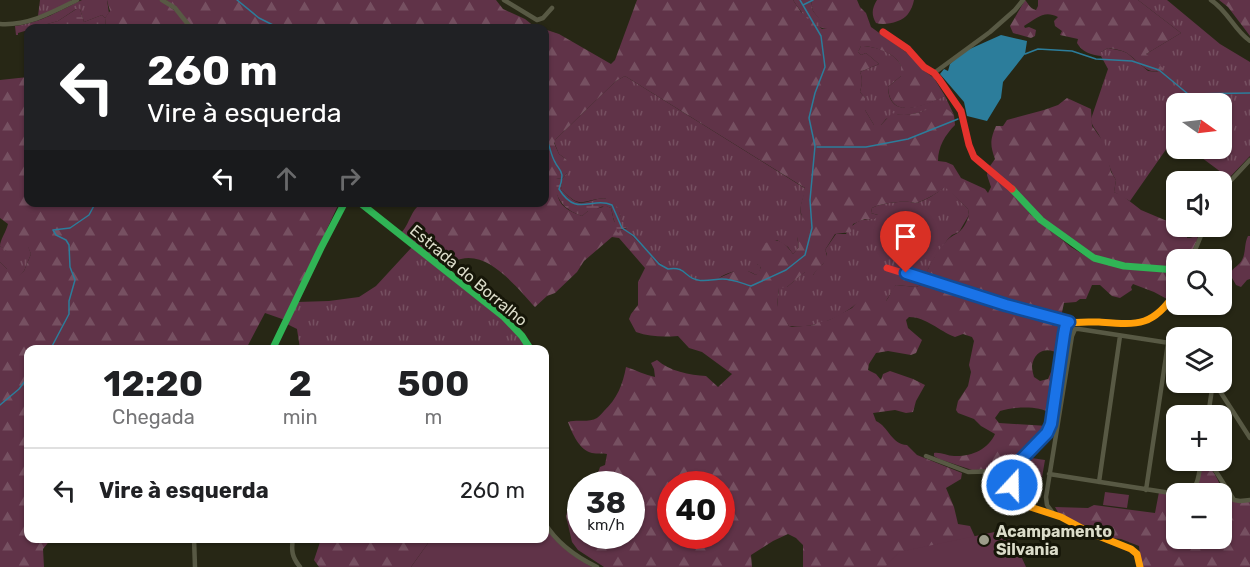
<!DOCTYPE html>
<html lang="pt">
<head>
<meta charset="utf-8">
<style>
  :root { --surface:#fff; --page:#f6f6f6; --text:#202124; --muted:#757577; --line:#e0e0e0 }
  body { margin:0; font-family:Rubik,sans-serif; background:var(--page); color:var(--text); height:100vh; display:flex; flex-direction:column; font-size:22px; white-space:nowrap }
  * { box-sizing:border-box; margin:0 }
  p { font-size:20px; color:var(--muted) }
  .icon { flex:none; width:33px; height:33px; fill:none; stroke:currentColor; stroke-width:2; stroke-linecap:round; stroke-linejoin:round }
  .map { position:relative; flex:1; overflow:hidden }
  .sheet { position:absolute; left:24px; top:345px; width:525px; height:198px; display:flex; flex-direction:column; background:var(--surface); border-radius:12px; box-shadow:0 2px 4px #0004 }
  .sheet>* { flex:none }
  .hud { position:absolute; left:24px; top:24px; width:525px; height:183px; border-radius:12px; box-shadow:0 2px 4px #0004; background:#202124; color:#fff; overflow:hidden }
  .needle { width:39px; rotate:104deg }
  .fabs { position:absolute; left:1166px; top:93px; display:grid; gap:12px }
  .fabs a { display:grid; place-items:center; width:66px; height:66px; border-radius:12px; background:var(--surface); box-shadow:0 2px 4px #0004; font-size:30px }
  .speed { position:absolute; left:567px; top:471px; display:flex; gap:12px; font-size:30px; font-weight:700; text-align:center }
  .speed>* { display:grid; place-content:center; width:78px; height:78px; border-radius:50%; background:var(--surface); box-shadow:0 2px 4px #0004; line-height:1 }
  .speed small { font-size:15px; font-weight:400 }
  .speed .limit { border:9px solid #d22; background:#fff; color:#111 }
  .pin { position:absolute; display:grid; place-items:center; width:51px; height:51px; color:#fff; margin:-62px -26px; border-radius:50% 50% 50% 0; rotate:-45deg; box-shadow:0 0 6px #0007 }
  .pin .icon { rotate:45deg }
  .me { position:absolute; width:66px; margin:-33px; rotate:21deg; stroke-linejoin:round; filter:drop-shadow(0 0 4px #0008) }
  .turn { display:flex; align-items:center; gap:21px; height:126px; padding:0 24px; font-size:27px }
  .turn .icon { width:78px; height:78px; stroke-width:2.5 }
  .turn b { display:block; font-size:42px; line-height:51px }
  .lanes { display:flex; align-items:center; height:57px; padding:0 24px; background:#0003; justify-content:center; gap:30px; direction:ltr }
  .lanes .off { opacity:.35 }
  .eta { display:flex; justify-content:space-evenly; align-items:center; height:102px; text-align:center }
  .eta b { font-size:36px; font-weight:700; line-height:42px }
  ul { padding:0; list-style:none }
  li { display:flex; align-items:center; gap:18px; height:84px; padding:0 24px; border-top:2px solid var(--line) }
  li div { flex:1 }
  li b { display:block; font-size:22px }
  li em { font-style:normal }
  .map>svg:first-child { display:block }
  .grass { fill:url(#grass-tufts) }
  .forest { fill:url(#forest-firs); fill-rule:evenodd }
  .wetland { fill:url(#wetland-marsh) }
  .pitch { fill:#603348 }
  .water { fill:#2c7d9b }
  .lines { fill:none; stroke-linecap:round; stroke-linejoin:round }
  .stream { stroke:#2c7d9b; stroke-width:1.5 }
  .street { stroke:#585944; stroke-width:4.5 }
  .fast { stroke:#30b455; stroke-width:7 }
  .slow { stroke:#ff9f0a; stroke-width:7 }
  .jam { stroke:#e5322d; stroke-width:7 }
  .route-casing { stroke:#114b97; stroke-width:15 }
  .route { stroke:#1a73e8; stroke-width:10 }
  .poi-dot { fill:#9c9d8a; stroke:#161608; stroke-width:2 }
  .labels { text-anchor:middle; stroke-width:6; stroke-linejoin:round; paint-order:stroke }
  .street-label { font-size:16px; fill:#dbdcc9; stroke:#161608 }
  .poi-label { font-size:16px; font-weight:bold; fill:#dbdcc9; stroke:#161608; text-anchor:start }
</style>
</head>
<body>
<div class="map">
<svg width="1250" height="567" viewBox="0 0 1250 567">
  <defs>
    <pattern id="grass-tufts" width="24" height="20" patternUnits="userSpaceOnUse" patternTransform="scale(1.5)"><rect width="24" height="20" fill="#603348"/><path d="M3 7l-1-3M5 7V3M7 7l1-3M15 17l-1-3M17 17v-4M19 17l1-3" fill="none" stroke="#765061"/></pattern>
    <pattern id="forest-firs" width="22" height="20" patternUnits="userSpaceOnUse" patternTransform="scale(1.5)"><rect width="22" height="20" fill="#603348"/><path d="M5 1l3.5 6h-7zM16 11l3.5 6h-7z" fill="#765061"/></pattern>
    <pattern id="wetland-marsh" width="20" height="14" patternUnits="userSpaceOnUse" patternTransform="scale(1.5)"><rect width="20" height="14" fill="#603348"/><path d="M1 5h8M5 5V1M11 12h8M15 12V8" fill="none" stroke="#765061"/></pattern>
  </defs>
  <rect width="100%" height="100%" fill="#272715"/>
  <path class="grass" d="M40,0H72L61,7L38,16Z
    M82,0H107L109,13L105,18L102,15L84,22L80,9H76L58,21L33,28H28V30L18,33V35H16L15,26C43,22 58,11 82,0Z
    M1138,0H1167L1220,44L1250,62V156L1229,178L1190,149L1221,148V104H1176V138H1174L1130,201L1114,192L1116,180C1107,167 1107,151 1100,137C1097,130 1092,128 1091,119L1108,69L1101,56V52L1108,48L1122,51L1127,53L1148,71L1158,72L1146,54L1181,33Z
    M861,46C874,46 895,52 901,66C901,68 901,73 901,76L888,87C889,122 926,104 945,96L954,115C938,99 915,120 896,114L886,119L881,125H874L865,110V98L860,92C862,84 863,79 860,72L879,64L866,53L861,55L858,52Z
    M625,76L806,189C804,196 799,207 801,214C804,221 806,218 805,228L797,227V237L799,247L793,254L788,247L777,240L768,243L757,250V264L761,266L759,273L756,275C746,268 734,270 724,275C723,275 718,279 716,280C712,281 706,281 702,280C685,280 688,265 668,269C651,258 640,241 624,229L627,228L623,223L619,212L605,198C597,198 585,203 579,202C572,201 566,193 561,190L562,179L567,173L566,159L559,154L554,142L556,139L616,81Z
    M945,186L968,209L969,215L959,232L952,235L948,239L935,257L928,269L926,283L916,287L896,285L886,301H859C842,318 813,329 789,326L777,307L779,287H787L806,271L813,275L818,268L823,264L827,254L825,250L836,234H846C854,222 859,219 874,219L878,215L871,213L872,208C881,203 900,201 910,202C912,202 913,203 915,203C922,203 941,191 945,186Z
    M0,246L9,252L28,246L31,254L24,271L19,277L7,269L0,262Z
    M412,247L507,323L528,347L526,350L300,349L297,329L287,324L297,302L329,301L359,297L376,286Z"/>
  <path class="forest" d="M107,0H161L175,11L190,28H106L105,18L110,11Z
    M166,0H496L503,9L525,19L535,27L544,28H193L177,8Z
    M637,0H793L801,12L822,29H827L813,11L811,0H857L860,7L866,13L871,27L910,55L923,70L934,78L945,96C926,105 890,122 888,87L901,76C901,74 901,67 901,66C896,53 874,46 861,46L858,52L861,55L866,53L879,64L860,72C863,79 862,85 860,92L865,98V110L874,125H881L892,113C899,115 905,115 912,114C929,112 938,99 954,115L955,125C945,135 938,147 938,161L946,162L953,165L961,178L985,189L988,193L991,187L987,175L988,170L1015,193L1030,214L1071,247L1092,260L1176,272V285L1167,299L1154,292L1133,284L1131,287L1132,290L1120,298L1112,296L1100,285H1092L1086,299H1080L1076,302L1064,303L1061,317L1047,315L925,278C927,267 942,243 951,237C953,235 957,234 959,232C964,228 967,221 969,215L968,209L945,187C941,191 921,203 915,203C914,203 912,202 910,202C900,201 881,203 872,208L871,213L881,216L874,219H865L853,224L851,232L835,234L825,250C831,261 819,266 813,275H808L805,272L787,287L779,288L777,306L786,315L787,322L789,326L792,327L814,325L819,322L829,320L852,308L858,301H886C891,295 890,291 896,285L916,287L926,283L1064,323L1059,354C1047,346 1034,351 1032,366C1032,370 1033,373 1034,377L1040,381L1048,379L1051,372L1056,373L1050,413C1038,405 1013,407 1000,411L995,418L999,423L1048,426L1046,430L1011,467L1007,469L972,470L939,459L934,456V453C941,452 947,456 954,456C970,457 988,450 995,434L981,426L974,419L958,413L956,410L958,401L968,386L971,372L969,365L974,341L972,337L963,334L955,337C939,331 926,317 909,317L906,320L908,328L922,340L916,353L911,355L888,351L876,353L869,364L868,370L876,374L881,380L883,374L890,371L913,379L925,385L916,401L913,412L906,413L895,410L873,413L876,421C889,427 891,444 907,445L917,455L962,473L961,479L946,488L954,507L958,524L970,526L975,537L979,567H803V545L796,538L788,534L773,541L751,555L752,567H604L601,565L578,550L572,542L566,516L569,505L574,500L575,489L582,482L591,478L598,473L600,467L605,465L607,454C603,453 597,454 592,453C579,450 572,433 568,422C577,419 589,423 597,418C600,416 602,413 604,411C617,399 623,384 626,367C636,370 645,375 655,377L654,369L651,363L657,360C669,371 690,375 706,376L718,387L732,374L702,352L689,348L678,336C664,337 650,337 636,332L629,319L631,314L638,305V282L645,268L619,238L612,237L584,261L577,272L555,293L547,296L535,307C517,288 490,252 461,259C455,260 450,266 446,270L402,232C411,221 410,211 422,203L544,202V29L559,34L611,64L615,60ZM625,76L805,188C804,196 799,206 801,213C803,220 805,219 805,227H797V237L799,247L793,254C787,246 783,240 771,240C767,244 761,243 756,246L757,250L753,254V261L761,267L758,273L756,275L742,268C727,273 714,284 697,280C683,277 687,266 668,269C651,258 640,241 624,229L620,230L614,221L611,208L604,205L603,207L588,211L582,216C560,208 556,201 556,178L562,179L567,173L569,167L566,159L559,154L554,143L556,139L616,81ZM580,484H632V536H580ZM670,484H722V536H670Z
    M877,0H914C913,5 911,10 908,14C902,22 885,26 876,23C871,15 872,8 877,0Z
    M1025,0C1029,4 1029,8 1036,10L1038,6V0H1138L1181,33L1146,54L1164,69C1148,78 1139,61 1127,53C1121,50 1115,49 1108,48L1101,52V56C1091,55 1082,52 1077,43L1078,39L1060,35L1062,31L1055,26L1054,21L1058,17C1044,10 1037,18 1024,26L1025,28L1029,27L1036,30L1035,36L1031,38L1013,33L1010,26Z
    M1219,0H1250V36L1228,7Z
    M28,77V202L339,203L285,320L265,313L246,349L28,350V538L51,539L43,549L44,567H0V262L7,269L18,270L19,276L24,271L31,254L28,247L22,252H8L0,246C0,240 6,232 8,224L0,218V80Z
    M1067,98L1091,109L1092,126L1105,144L1111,172L1116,180L1114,192L1123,196L1141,210L1167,221L1169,227L1175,229L1177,228L1180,232L1187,234V238H1190L1196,236L1198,238L1189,259L1176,260V268L1128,264L1094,255L1045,220L990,166L995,159C990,145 990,140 996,126H1003L1007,120L1044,110L1058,105Z
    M1248,236H1250V279L1247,280L1241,287L1236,285L1230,274C1233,267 1239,266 1242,260C1246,253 1244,244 1248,236Z
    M1203,462C1220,473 1219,492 1230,499C1235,503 1244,502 1250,502V567H1141L1139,546L1121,539L1111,538L1081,524L1059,514L1055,507L1088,508L1094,505L1155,513L1159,492L1176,495V538H1221V494L1191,493L1197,486Z
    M321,539L331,538L431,539L411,567H319L314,560Z"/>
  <path class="wetland" d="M793,0H811L813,11L828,29C812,28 801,12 793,0Z
    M78,8L80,9L84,22L102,15L105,18L106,28H33L58,21Z
    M556,178L562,179L561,190C566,193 571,200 577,202C587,206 599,194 610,200C621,205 619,221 628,227L620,230L619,233L617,232L611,208C603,204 598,208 592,213L588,211L582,216C563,209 558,201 553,182Z"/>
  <path class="pitch" d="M1025,457L1045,460L1039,495L1020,492Z
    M1105,492L1129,495L1127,508L1103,505Z
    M545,526C557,546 572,555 592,567H411L431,539L544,538Z
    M1009,529L1026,567H885L899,552Z"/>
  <path class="water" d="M1001,35L1027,41L1025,54L1003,82L1001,98L987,121L967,116L964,102L940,74L944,69L948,71L950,64L963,52Z"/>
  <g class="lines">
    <path class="stream" d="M237,0L259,18L279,28
      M803,5L813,0
      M1025,54L1038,49L1072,51L1096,59L1132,61L1159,70L1188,94L1250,93
      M544,135C550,143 550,154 555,162C557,167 561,169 562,175C562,180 561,184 559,189C577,218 591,196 612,205L622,228L634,236L659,264L668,269C687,266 684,278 698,280C705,282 715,279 722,279C733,279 741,283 751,286L786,270L805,255L812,228L810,200L815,146L809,118L815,93L825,67L821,36L800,0
      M817,147H866L908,139L958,119
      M50,350L69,314V301L75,280L70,267L69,245L66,240L56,235L53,230L70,228L89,215L96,202
      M0,405L19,389L28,377"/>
    <path class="street" d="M162,0L175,8L191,28
      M504,0L537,20L543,18L552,8
      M1211,0C1228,11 1234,30 1250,41
      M0,24C28,26 53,12 77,0
      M934,73L990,32L1015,10L1023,0
      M1221,191L1250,160
      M1191,260L1205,226
      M1214,382L1250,438
      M1208,416L1213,382
      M926,456L968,472L1008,471L1013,468
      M1205,460L1215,470L1234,500L1240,501L1250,500
      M1049,474L1177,494
      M1099,482L1120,336
      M1146,490L1168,343
      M1185,494C1199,490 1199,473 1201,460
      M1053,513L1047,505L1046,497L1072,336L1075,329H1079L1176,344
      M544,522C556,542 576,557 597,567
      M194,538L195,567
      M293,538C291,551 292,557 300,567"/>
    <path class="fast" d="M1012,189L1041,220L1094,258L1124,266L1176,270
      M359,202L504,317L522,336L531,350
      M272,350L321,248L345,202"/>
    <path class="slow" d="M1140,567L1137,554L1131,549L1091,533L1061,517L1024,505L1013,492L1011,476L1013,468L1048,433L1051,424L1066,324C1077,321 1088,322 1099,322C1138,325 1153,327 1176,292"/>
    <path class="jam" d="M883,32L908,49L924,67L934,73L939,79L961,111L969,145L974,157L1012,189
      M887,268L1006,305L1069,322"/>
  </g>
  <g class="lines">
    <defs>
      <path id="route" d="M906,273L1006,305L1069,322L1066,324L1064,334L1051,424L1047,433L1013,468L1011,476L1012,485"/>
    </defs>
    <use href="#route" class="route-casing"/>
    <use href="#route" class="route"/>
  </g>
  <circle class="poi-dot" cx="984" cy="540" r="6"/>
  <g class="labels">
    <g class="street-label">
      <text transform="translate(469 275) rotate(40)" y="6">Estrada do Borralho</text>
    </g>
    <g class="poi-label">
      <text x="996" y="537">Acampamento<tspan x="996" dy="18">Silvania</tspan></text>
    </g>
  </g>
</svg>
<div class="fabs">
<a><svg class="needle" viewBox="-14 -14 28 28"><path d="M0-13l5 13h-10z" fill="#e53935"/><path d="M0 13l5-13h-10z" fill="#757577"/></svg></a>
<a><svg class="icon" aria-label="sound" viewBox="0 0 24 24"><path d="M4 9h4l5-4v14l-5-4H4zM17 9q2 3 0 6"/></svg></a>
<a><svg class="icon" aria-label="search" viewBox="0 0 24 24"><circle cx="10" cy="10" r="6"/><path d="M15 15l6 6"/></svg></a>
<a><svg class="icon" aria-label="layers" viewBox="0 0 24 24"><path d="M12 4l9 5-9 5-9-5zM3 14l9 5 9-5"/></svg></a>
<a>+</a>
<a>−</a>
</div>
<div class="speed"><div>38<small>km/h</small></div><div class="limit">40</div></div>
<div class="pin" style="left:906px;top:273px;background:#d93025"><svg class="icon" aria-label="arrive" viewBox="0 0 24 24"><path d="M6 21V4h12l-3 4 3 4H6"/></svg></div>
<svg class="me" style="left:1012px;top:485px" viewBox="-20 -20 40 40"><circle r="17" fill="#1a73e8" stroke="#fff" stroke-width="3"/><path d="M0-11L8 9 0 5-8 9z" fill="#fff"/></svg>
<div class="hud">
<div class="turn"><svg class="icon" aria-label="left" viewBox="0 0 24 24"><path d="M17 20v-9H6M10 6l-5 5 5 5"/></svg><div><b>260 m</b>Vire à esquerda</div></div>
<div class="lanes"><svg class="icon" aria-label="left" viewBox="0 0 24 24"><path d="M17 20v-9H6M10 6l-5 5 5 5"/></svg><svg class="icon off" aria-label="ahead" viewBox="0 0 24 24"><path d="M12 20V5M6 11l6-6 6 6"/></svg><svg class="icon off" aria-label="right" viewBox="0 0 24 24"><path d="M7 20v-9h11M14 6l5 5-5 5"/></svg></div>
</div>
<section class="sheet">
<div class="eta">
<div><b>12:20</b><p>Chegada</p></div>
<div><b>2</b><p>min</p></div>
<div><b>500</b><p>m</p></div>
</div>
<ul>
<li><svg class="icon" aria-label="left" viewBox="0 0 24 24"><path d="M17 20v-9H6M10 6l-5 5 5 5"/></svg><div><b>Vire à esquerda</b></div><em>260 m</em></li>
</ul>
</section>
</div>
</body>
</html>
